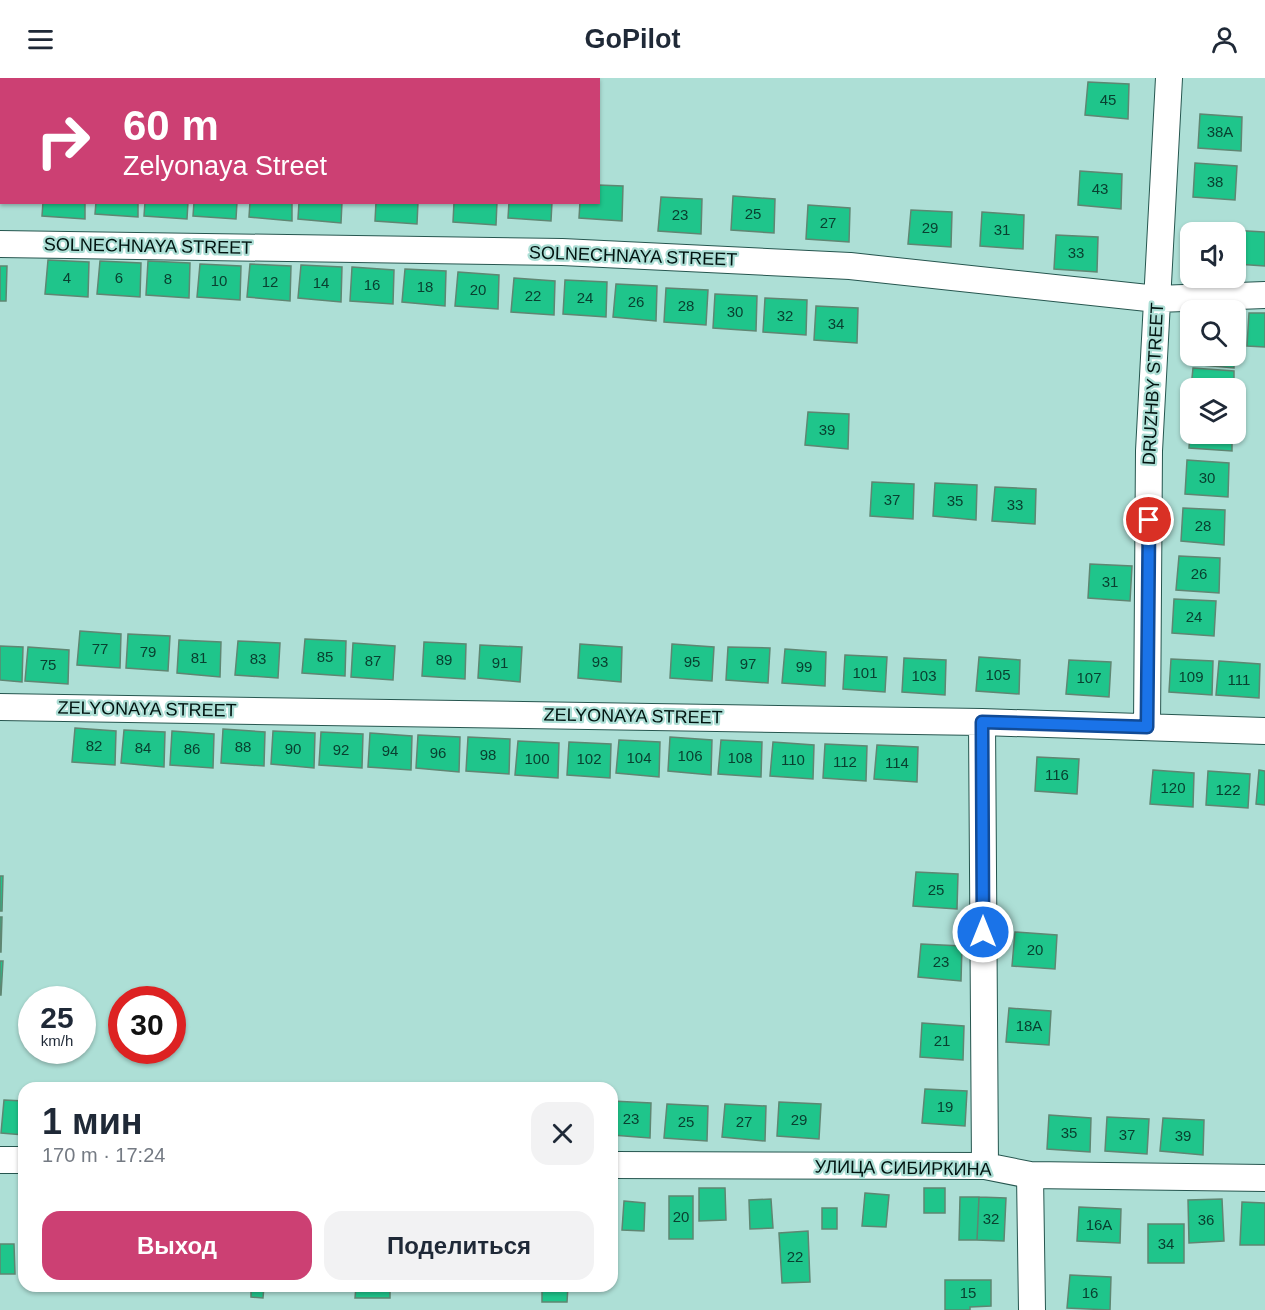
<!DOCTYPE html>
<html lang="ru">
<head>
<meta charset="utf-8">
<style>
  :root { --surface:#fff; --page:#f2f2f3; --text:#1f2937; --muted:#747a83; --accent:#cc4073 }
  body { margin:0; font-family:Helvetica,sans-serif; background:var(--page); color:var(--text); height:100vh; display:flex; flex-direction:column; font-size:22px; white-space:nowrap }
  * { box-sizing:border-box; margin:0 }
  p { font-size:20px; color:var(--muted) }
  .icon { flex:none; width:33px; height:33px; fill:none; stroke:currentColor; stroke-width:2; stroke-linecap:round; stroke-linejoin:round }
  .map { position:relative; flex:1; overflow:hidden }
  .panel { position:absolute; left:18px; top:1004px; width:600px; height:210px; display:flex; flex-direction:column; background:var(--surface); border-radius:18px; box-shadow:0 2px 4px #0004 }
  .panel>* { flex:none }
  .banner { position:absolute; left:0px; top:0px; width:600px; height:126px; box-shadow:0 2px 4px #0004; background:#cc4073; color:#fff; overflow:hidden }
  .controls { position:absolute; left:1180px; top:144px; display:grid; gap:12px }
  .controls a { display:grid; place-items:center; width:66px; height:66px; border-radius:12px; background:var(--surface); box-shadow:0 2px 4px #0004; font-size:30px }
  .speed { position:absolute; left:18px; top:908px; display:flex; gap:12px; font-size:30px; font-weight:700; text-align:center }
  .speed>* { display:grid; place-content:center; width:78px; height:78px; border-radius:50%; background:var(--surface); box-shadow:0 2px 4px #0004; line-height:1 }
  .speed small { font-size:15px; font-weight:400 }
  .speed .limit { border:9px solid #d22; background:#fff; color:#111 }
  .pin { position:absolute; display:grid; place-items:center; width:51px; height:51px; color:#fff; margin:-26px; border:3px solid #fff; border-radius:50%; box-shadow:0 2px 6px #0007 }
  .me { position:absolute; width:66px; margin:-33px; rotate:0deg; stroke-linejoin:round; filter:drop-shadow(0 0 4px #0008) }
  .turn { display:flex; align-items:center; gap:21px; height:126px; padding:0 24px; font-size:27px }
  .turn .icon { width:78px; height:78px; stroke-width:2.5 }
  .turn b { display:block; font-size:42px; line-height:51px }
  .round { display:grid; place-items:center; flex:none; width:63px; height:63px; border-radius:18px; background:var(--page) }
  .overview { display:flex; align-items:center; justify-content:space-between; height:102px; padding:0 24px }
  h1 { font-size:36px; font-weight:800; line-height:45px }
  .cta { display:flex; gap:12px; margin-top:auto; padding:12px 24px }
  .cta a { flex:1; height:69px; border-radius:18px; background:var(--accent); color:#fff; font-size:24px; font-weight:800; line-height:69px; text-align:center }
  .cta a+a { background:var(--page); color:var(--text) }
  header { display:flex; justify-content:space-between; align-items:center; height:78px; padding:0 24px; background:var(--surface); font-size:27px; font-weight:800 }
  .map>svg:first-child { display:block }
  .building { fill:#1fc58b; stroke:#5f8672; stroke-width:1.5 }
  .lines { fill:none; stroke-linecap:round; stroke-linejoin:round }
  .street-casing { stroke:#26564f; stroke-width:28 }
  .street { stroke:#fff; stroke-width:26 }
  .route-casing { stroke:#114b97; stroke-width:15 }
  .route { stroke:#1a73e8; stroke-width:10 }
  .labels { text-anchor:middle; stroke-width:4.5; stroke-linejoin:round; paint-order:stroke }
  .number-label { font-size:15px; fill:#094030 }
  .street-label { font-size:18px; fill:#021411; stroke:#addfd6 }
</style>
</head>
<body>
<header><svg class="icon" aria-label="menu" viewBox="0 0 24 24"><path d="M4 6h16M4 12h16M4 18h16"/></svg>GoPilot<svg class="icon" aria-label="person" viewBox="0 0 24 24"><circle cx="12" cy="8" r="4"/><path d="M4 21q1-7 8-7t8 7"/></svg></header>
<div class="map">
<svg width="1265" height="1232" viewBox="0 0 1265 1232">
  <rect width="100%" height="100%" fill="#addfd6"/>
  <path class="building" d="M1088,4L1129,6L1128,41L1085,37Z
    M1200,36L1242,39L1241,73L1198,70Z
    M1195,85L1237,88L1235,122L1193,119Z
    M1080,93L1122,96L1121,131L1078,127Z
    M598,107L623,108L622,143L579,140L580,124H598Z
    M733,118L775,121L774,155L731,152Z
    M661,119L702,121L701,156L658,153Z
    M43,124H85V141L42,138Z
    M96,124H138V139L95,136Z
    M145,124H188L187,141L144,138Z
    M194,124H237L236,141L193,138Z
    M250,124H292V143L249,139Z
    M299,124H342L341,145L298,141Z
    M376,124H418L417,146L375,143Z
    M454,124H497L496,147L453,144Z
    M509,124H552L551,143L508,140Z
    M808,127L850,130L849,164L806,161Z
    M911,132L952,134L951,169L908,166Z
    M982,134L1024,137L1023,171L980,168Z
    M1230,152L1265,154V188L1236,186V154H1230Z
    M1056,157L1098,159L1097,194L1054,191Z
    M48,182L89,184L88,219L45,216Z
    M100,183L141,185L140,219L97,216Z
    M148,183L190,185L189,220L146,217Z
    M200,186L241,188L240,222L197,219Z
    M250,186L291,188L290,223L247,219Z
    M301,187L342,189L341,224L298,220Z
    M0,188H7L6,223H0Z
    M352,189L394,192L393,226L350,223Z
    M405,191L446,193L445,228L402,224Z
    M458,194L499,197L498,231L455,228Z
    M514,200L555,203L554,237L511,234Z
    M565,202L607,204L606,239L563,236Z
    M616,206L657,208L656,243L613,239Z
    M666,210L708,212L706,247L664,244Z
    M715,216L757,218L756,253L713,250Z
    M765,220L807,222L806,257L763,254Z
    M816,228L858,230L857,265L814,262Z
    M1249,235H1265V269L1247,268Z
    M1192,278H1234V290L1191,286Z
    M1193,290L1234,293V310H1191Z
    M808,334L849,336L848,371L805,367Z
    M1191,341V356H1232V373L1189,370Z
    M1187,382L1229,385L1228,419L1185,416Z
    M872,404L914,406L913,441L870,438Z
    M935,405L977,407L976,442L933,438Z
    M995,409L1036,411L1035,446L992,443Z
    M1183,430L1225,432L1224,467L1181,463Z
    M1179,478L1220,480L1219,515L1176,512Z
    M1090,486L1132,488L1130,523L1088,520Z
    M1174,521L1216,523L1214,558L1172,555Z
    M80,553L121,556L120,590L77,587Z
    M128,556L170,558L168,593L126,590Z
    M305,561L346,563L345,598L302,595Z
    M179,562L221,564L220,599L177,595Z
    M238,563L280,565L278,600L235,597Z
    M424,564L466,566L465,601L422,598Z
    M353,565L395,568L393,602L351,599Z
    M580,566L622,569L621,604L578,600Z
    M672,566L714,569L712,603L670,600Z
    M480,567L522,569L520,604L478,600Z
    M0,568L23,569L22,604L0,602Z
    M28,569L69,572L68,606L25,603Z
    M728,569L770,570L768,605L726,602Z
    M785,571L826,574L825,608L782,605Z
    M845,577L887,579L885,614L843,611Z
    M979,579L1020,582L1019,616L976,613Z
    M904,580L946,582L945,617L902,614Z
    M1171,581L1213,583L1212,617L1169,614Z
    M1069,582L1111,584L1109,619L1066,616Z
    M1219,583L1260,586L1259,620L1216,617Z
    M75,650L116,653L115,687L72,684Z
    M223,651L265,654L264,688L221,685Z
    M124,652L165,654L164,689L121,685Z
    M172,653L214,656L213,690L170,687Z
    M273,653L315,655L314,690L271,686Z
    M321,654L363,656L362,690L319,687Z
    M370,655L412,658L411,692L368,689Z
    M418,657L460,659L459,694L416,690Z
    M468,659L510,661L509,696L466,693Z
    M670,659L712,662L711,697L668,693Z
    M619,662L660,664L659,699L616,695Z
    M721,662L762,664L761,699L718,696Z
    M518,663L559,665L558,700L515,697Z
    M569,664L611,666L610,700L567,697Z
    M773,664L814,667L813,701L770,698Z
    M825,666L867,668L866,703L823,700Z
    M877,667L918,669L917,704L874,701Z
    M1037,679L1079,681L1077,716L1035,713Z
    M1153,692L1194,695L1193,729L1150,726Z
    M1259,692L1265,693V727L1256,726Z
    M1208,693L1250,696L1248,730L1206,727Z
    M916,794L958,796L957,831L913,828Z
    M0,798H3L2,833H0Z
    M0,839H2L1,874H0Z
    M1015,854L1057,857L1055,891L1012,888Z
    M921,866L962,868L961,903L918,899Z
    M0,883H3L1,917H0Z
    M1009,930L1051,933L1049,967L1006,964Z
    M922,945L964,948L963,982L920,979Z
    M925,1011L967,1013L965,1048L922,1045Z
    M4,1022L24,1023V1057L1,1055Z
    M612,1023L651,1025L650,1060L612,1057Z
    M779,1024L821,1026L819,1061L777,1058Z
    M667,1026L708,1028L707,1063L664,1060Z
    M725,1026L766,1028L765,1063L722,1059Z
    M1049,1037L1091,1040L1090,1074L1047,1071Z
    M1107,1039L1149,1041L1147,1076L1105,1073Z
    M1163,1040L1204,1042L1203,1077L1160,1073Z
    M699,1110H725L726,1142L699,1143Z
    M924,1110H945V1135H924Z
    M865,1115L889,1117L886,1149L862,1148Z
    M669,1118H693V1161H669Z
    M960,1119H979L977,1162H959Z
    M979,1119L1006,1120L1004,1163L977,1162Z
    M771,1121L773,1150L750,1151L749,1122Z
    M1222,1121L1224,1163L1189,1165L1188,1122Z
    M624,1123L645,1125L644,1153L622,1152Z
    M1242,1124L1265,1125V1167H1240Z
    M1079,1129L1121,1131L1120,1165L1077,1163Z
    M822,1130H837V1151H822Z
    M1148,1146H1184V1185H1148Z
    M808,1153L810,1204L782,1205L779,1155Z
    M0,1166H14L15,1196H0Z
    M1070,1197L1111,1199L1110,1232L1067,1230Z
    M945,1202H991V1228L970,1229V1232H945Z
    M251,1208H264L263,1220L251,1219Z
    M356,1208H390V1220H355Z
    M542,1208H568L567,1224H542Z"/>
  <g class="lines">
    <defs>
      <path id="street" d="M0,166L562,174L850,188L1157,221L1265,217
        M0,629L982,644L1265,653
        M982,644L985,1088
        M1147,649L1149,373L1169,0
        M0,1082H24
        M612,1087L985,1088L1030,1097L1265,1100
        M1030,1097L1032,1232"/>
    </defs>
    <use href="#street" class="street-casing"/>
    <use href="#street" class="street"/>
  </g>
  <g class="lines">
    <defs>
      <path id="route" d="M983,854L982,644L1147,649L1149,442"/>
    </defs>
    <use href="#route" class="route-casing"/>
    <use href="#route" class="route"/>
  </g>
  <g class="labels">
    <g class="number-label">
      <text x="1108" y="27">45</text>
      <text x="1220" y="59">38А</text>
      <text x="1215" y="109">38</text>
      <text x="1100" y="116">43</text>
      <text x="753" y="141">25</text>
      <text x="680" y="142">23</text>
      <text x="828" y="150">27</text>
      <text x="930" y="155">29</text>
      <text x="1002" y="157">31</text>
      <text x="1076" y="180">33</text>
      <text x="67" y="205">4</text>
      <text x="119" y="205">6</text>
      <text x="168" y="206">8</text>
      <text x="219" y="208">10</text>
      <text x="270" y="209">12</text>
      <text x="321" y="210">14</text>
      <text x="372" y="212">16</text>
      <text x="425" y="214">18</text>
      <text x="478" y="217">20</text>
      <text x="533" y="223">22</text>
      <text x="585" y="225">24</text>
      <text x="636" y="229">26</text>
      <text x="686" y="233">28</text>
      <text x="735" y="239">30</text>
      <text x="785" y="243">32</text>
      <text x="836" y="251">34</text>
      <text x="827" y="357">39</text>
      <text x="1207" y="405">30</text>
      <text x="892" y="427">37</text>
      <text x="955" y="428">35</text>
      <text x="1015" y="432">33</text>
      <text x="1203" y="453">28</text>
      <text x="1199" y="501">26</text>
      <text x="1110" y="509">31</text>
      <text x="1194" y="544">24</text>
      <text x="100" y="576">77</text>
      <text x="148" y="579">79</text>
      <text x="325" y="584">85</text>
      <text x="199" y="585">81</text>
      <text x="258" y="586">83</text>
      <text x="444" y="587">89</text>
      <text x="373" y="588">87</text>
      <text x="600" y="589">93</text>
      <text x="692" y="589">95</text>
      <text x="500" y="590">91</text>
      <text x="748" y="591">97</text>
      <text x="48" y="592">75</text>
      <text x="804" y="594">99</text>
      <text x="865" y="600">101</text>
      <text x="998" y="602">105</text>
      <text x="924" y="603">103</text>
      <text x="1191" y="604">109</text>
      <text x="1089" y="605">107</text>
      <text x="1239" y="607">111</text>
      <text x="94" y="673">82</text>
      <text x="243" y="674">88</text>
      <text x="143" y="675">84</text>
      <text x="192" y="676">86</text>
      <text x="293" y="676">90</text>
      <text x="341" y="677">92</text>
      <text x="390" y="678">94</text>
      <text x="438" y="680">96</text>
      <text x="488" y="682">98</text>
      <text x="690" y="683">106</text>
      <text x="639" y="685">104</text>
      <text x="740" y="685">108</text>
      <text x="537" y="686">100</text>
      <text x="589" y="686">102</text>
      <text x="793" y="687">110</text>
      <text x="845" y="689">112</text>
      <text x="897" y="690">114</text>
      <text x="1057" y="702">116</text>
      <text x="1173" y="715">120</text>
      <text x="1228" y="717">122</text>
      <text x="936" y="817">25</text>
      <text x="1035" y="877">20</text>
      <text x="941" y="889">23</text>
      <text x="1029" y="953">18А</text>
      <text x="942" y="968">21</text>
      <text x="945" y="1034">19</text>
      <text x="631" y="1046">23</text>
      <text x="799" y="1047">29</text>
      <text x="686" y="1049">25</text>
      <text x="744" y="1049">27</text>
      <text x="1069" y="1060">35</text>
      <text x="1127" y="1062">37</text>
      <text x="1183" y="1063">39</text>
      <text x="681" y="1144">20</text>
      <text x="991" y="1146">32</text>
      <text x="1206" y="1147">36</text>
      <text x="1099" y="1152">16А</text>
      <text x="1166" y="1171">34</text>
      <text x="795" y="1184">22</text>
      <text x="968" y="1220">15</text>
      <text x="1090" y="1220">16</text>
    </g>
    <g class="street-label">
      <text transform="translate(148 168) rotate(1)" y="6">SOLNECHNAYA STREET</text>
      <text transform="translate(633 178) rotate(2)" y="6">SOLNECHNAYA STREET</text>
      <text transform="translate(1153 306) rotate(-87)" y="6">DRUZHBY STREET</text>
      <text transform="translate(147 631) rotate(1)" y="6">ZELYONAYA STREET</text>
      <text transform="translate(633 638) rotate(1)" y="6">ZELYONAYA STREET</text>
      <text transform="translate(903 1090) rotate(1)" y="6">УЛИЦА СИБИРКИНА</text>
    </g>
  </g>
</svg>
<div class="controls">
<a><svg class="icon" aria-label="sound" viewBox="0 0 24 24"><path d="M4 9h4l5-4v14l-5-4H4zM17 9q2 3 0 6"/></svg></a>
<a><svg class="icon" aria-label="search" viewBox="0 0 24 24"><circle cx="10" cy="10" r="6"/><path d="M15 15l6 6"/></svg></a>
<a><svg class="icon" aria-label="layers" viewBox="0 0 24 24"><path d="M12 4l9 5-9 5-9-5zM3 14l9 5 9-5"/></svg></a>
</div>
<div class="speed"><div>25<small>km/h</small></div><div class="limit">30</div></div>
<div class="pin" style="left:1149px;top:442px;background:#d93025"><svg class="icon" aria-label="arrive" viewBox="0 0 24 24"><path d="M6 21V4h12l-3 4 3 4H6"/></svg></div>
<svg class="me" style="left:983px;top:854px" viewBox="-20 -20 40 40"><circle r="17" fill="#1a73e8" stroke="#fff" stroke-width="3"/><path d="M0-11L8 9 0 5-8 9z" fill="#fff"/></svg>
<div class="banner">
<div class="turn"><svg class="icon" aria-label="right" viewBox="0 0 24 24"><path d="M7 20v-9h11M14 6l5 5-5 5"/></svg><div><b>60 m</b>Zelyonaya Street</div></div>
</div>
<section class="panel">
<div class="overview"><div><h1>1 мин</h1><p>170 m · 17:24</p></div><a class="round"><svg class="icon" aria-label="close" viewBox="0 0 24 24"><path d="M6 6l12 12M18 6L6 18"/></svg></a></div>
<div class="cta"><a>Выход</a><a>Поделиться</a></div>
</section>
</div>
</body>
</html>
